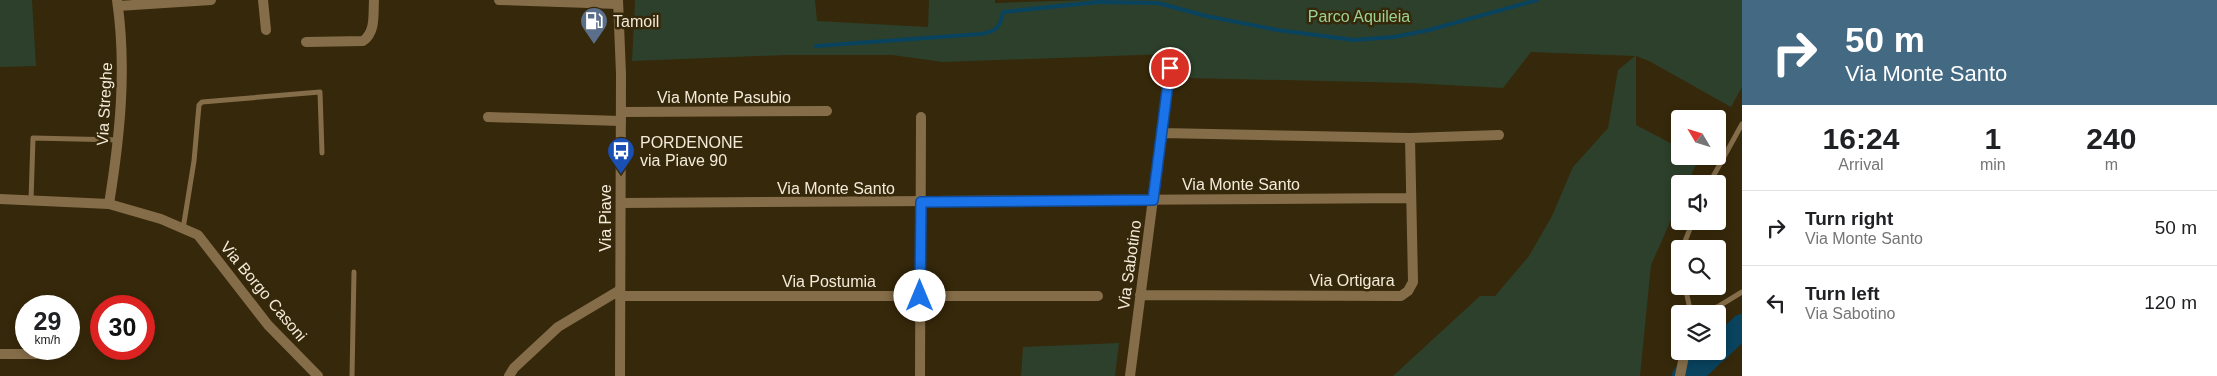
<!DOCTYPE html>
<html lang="en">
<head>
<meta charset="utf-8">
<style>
  :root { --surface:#fff; --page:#f2f2f2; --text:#202124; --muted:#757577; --line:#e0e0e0 }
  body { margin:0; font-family:Arial,sans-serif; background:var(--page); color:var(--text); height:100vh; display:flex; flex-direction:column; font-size:19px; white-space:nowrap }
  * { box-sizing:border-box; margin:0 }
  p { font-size:16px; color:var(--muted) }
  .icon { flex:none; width:28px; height:28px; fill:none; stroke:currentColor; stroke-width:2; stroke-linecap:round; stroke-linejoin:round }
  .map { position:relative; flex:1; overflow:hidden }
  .panel { display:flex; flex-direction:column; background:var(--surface); width:475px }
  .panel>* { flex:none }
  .top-card { background:#446982; color:#fff; overflow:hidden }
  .needle { width:32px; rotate:308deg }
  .fabs { position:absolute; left:1671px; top:110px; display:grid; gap:10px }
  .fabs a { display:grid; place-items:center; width:55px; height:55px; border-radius:5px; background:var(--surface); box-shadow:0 2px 8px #0003; font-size:25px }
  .speed { position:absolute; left:15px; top:295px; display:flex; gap:10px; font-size:25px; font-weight:700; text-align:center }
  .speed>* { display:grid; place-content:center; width:65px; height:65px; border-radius:50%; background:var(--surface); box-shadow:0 2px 8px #0003; line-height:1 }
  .speed small { font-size:12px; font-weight:400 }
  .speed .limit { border:8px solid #d22; background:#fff; color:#111 }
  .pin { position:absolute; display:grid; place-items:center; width:42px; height:42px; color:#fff; margin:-21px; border:2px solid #fff; border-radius:50%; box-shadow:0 1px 5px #0007 }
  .me { position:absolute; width:55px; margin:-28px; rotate:0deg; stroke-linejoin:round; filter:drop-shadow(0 0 4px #0008) }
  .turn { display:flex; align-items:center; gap:18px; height:105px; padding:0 20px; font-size:22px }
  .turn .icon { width:65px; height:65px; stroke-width:2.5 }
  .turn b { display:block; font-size:35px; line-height:42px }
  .eta { display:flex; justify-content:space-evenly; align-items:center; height:85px; text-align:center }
  .eta b { font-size:30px; font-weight:600; line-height:35px }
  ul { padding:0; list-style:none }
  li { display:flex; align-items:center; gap:15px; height:75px; padding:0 20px; border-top:1px solid var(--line) }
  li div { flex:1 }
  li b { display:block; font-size:19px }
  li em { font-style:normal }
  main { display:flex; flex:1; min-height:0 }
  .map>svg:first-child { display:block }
  .green { fill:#2d402b }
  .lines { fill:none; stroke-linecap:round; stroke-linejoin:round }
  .stream { stroke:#09435e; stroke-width:4 }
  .river { stroke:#09435e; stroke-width:24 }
  .service { stroke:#856d49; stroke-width:5 }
  .minor { stroke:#856d49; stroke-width:10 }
  .tertiary { stroke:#856d49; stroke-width:10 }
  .route-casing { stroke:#114b97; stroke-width:12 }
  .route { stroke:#1a73e8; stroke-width:9 }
  .labels { text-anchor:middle; stroke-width:5; stroke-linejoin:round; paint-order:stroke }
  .park-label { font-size:16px; fill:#9bd294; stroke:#36280a }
  .poi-label { font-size:16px; fill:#f3ead9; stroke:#36280a; text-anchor:start }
  .street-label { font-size:16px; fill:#f3ead9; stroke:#36280a }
</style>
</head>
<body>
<main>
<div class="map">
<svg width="1742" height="376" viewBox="0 0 1742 376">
  <rect width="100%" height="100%" fill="#36280a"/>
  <path class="green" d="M0,0H32L36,66L0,67Z
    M635,0H815L817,21L928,27L929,0H995V3L1087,0H1742V87L1731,107L1649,61L1636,56V125L1680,148V156L1699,158L1687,184H1680V200L1651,265L1640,376H1393L1480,296H1495L1529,256L1552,216L1573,167L1608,128L1618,70L1635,56L1531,52L1503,88L1411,83L1186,78L1168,54L943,62L892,55H786L632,61Z
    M1119,343L1115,376H1021L1023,347Z"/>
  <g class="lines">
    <path class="stream" d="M816,46L981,34C997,31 1000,28 1003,12L1098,2L1158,3L1206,16L1277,30L1354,40L1394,37L1429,30L1537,0"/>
    <path class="river" d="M1718,350L1742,326
      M1684,376L1699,367L1716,351"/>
    <path class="service" d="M1709,184L1742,124
      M31,200L33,138L119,140
      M183,229L194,161L199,105L202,102L320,92L322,153
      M1682,249L1693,221
      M1680,252V261
      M1685,286L1691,314
      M1698,314L1719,306L1742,292
      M352,376L354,272"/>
    <path class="minor" d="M263,0L266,30
      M499,0L618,4
      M118,6L211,0
      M306,42L363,41C376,32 373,14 374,0
      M621,112L827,111
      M488,117L621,121
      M1162,133L1410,138L1499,135
      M0,199L109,204L161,219L198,235L268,325L318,376
      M621,203L1411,198
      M109,204C120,136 127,68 117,0
      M1140,295L1401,296L1408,291L1413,282L1410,138
      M620,296H1098
      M0,354H57
      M509,376L514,368L558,327L620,290
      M920,376L921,117
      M1130,376L1170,68
      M1680,376L1685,351"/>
    <path class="tertiary" d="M618,0L621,74L620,376"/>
  </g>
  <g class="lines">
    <defs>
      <path id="route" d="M920,296L921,202L1153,200L1170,68"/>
    </defs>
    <use href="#route" class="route-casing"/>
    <use href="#route" class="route"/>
  </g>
  <defs>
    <symbol id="fuel-pin" viewBox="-11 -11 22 30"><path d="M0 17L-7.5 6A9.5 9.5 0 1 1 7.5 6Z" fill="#5c6f8a" stroke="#36280a"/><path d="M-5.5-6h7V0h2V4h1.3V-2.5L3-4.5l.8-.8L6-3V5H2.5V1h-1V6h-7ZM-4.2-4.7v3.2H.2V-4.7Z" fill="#fff"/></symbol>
    <symbol id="bus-pin" viewBox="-11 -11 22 30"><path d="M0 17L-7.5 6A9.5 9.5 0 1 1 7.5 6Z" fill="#1a4fb4" stroke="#36280a"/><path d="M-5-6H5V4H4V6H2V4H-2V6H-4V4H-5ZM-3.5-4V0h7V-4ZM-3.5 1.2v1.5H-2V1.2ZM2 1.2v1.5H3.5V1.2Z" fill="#fff"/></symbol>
  </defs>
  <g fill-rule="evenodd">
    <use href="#fuel-pin" x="578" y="5" width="32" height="43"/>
    <use href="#bus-pin" x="605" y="135" width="32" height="43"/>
  </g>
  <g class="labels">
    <g class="park-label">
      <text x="1359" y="22">Parco Aquileia</text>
    </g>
    <g class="poi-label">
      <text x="613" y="27">Tamoil</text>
      <text x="640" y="148">PORDENONE<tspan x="640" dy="18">via Piave 90</tspan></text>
    </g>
    <g class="street-label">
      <text x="724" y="103">Via Monte Pasubio</text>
      <text transform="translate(104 104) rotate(-87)" y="6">Via Streghe</text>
      <text x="1241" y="190">Via Monte Santo</text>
      <text x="836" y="194">Via Monte Santo</text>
      <text transform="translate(605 218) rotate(-90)" y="6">Via Piave</text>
      <text transform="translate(1129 265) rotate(-82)" y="6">Via Sabotino</text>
      <text x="1352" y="286">Via Ortigara</text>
      <text x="829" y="287">Via Postumia</text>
      <text transform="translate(264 291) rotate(50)" y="6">Via Borgo Casoni</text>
    </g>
  </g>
</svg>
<div class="fabs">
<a><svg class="needle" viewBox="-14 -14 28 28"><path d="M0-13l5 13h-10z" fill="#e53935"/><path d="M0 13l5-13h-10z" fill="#757577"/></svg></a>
<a><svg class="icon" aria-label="sound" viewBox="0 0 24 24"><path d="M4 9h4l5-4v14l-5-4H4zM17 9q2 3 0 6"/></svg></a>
<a><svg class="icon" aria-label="search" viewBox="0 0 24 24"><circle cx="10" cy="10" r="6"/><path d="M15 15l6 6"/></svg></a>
<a><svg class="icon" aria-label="layers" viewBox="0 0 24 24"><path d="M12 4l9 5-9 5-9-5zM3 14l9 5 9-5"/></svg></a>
</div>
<div class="speed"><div>29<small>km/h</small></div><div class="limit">30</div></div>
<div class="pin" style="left:1170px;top:68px;background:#d93025"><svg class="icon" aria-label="arrive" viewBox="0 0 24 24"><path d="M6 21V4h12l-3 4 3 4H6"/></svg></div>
<svg class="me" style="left:920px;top:296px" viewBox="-20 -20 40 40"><circle r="19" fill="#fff"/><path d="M0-13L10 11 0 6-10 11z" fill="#1a73e8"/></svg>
</div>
<section class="panel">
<div class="top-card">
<div class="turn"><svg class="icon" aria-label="right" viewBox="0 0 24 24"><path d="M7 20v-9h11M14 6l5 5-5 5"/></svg><div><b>50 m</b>Via Monte Santo</div></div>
</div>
<div class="eta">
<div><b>16:24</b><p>Arrival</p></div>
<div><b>1</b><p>min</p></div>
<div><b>240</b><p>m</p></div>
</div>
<ul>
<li><svg class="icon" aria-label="right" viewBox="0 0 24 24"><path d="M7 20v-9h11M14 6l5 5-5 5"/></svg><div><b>Turn right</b><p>Via Monte Santo</p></div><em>50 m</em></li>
<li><svg class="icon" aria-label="left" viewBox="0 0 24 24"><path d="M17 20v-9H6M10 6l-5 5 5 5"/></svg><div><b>Turn left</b><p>Via Sabotino</p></div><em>120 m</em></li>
</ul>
</section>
</main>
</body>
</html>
